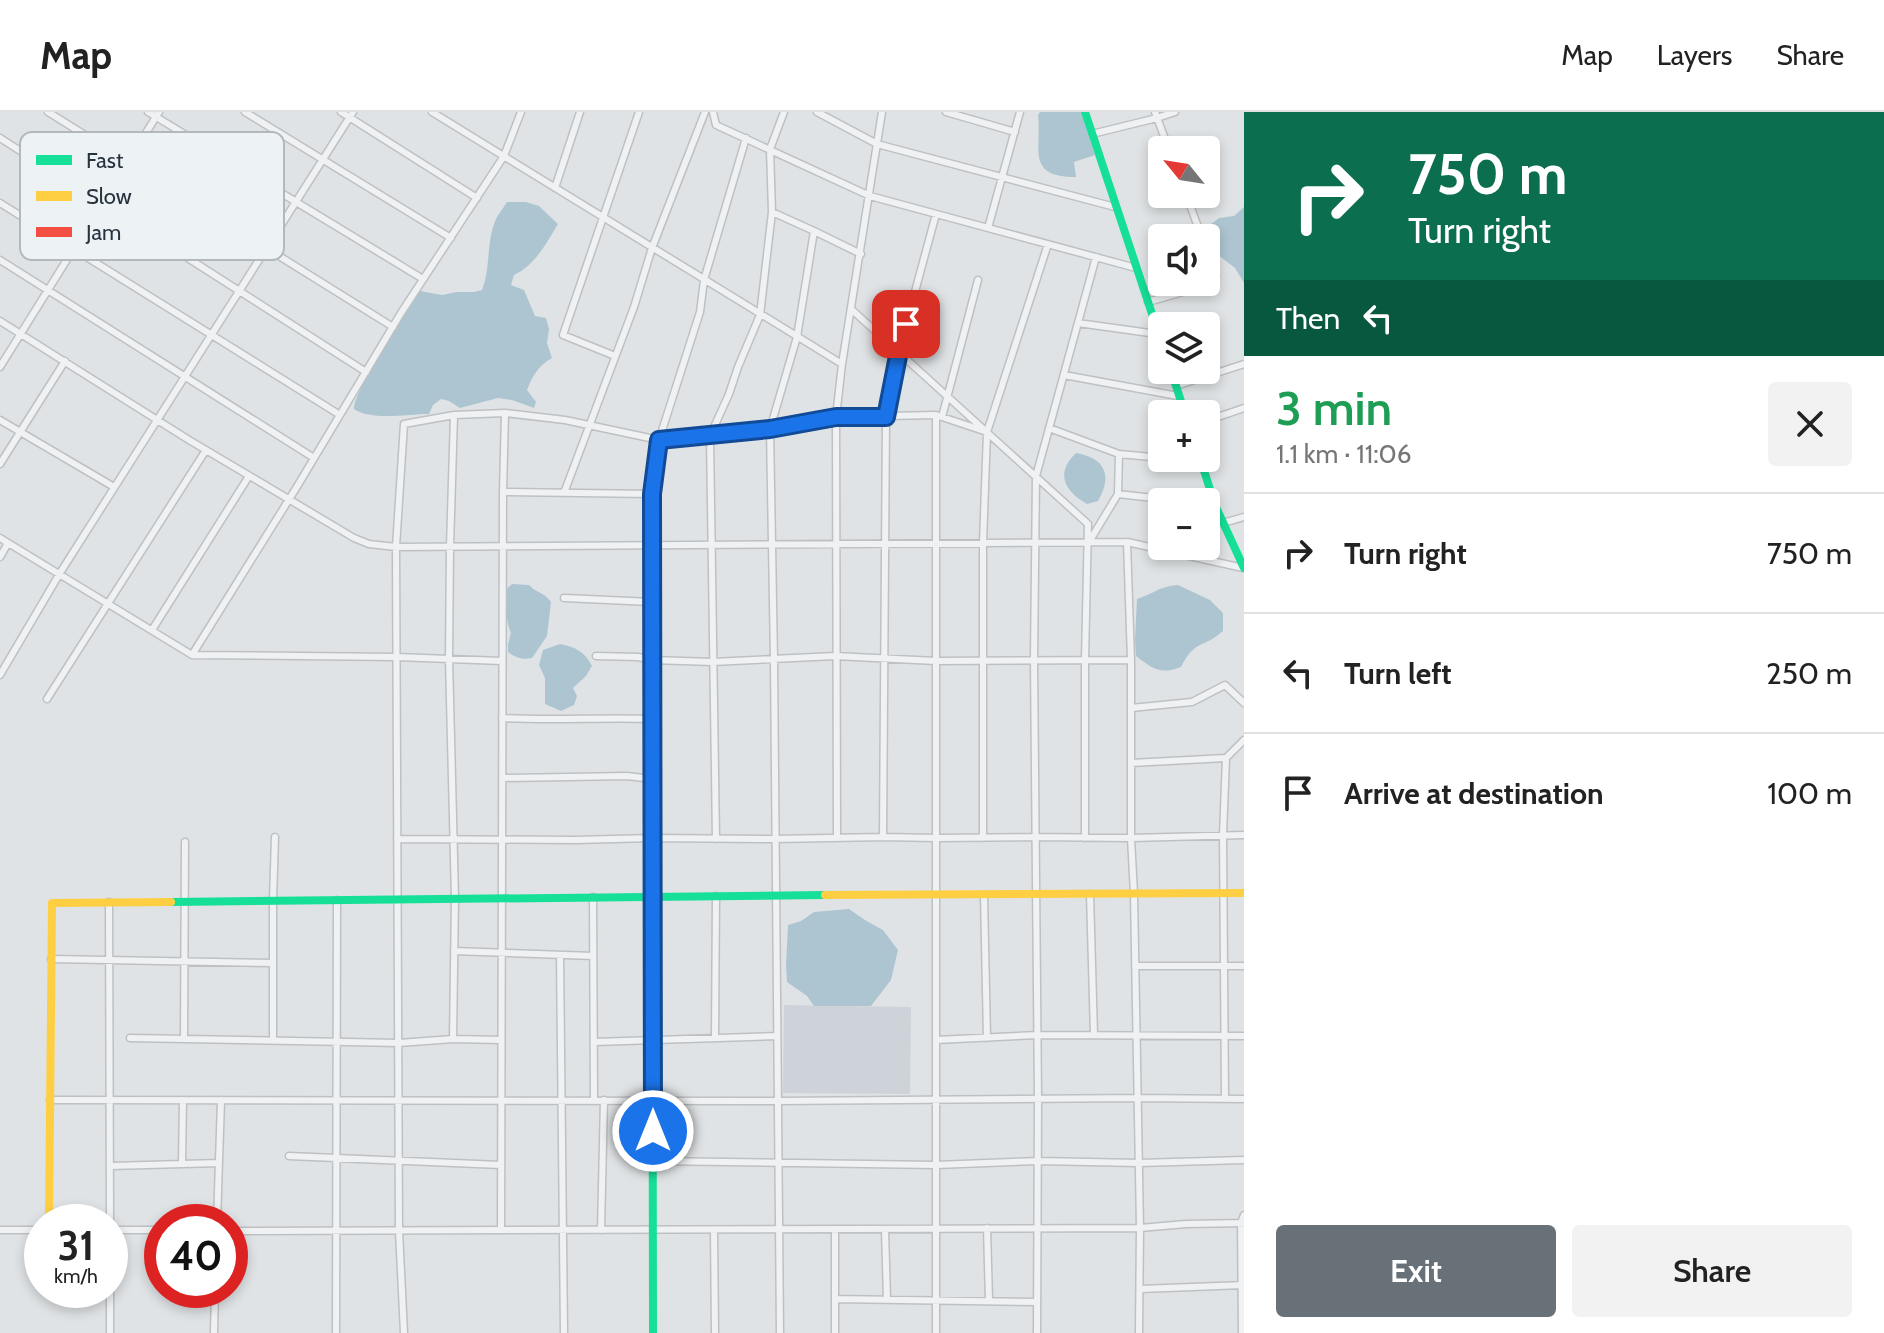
<!DOCTYPE html>
<html lang="en">
<head>
<meta charset="utf-8">
<style>
  :root { --surface:#fff; --page:#f2f2f2; --text:#222; --muted:#767676; --line:#e0e0e0; --accent:#687178 }
  body { margin:0; font-family:Cabin,sans-serif; background:var(--page); color:var(--text); height:100vh; display:flex; flex-direction:column; font-size:30px; white-space:nowrap }
  * { box-sizing:border-box; margin:0 }
  p { font-size:26px; color:var(--muted) }
  .icon { flex:none; width:44px; height:44px; fill:none; stroke:currentColor; stroke-width:2; stroke-linecap:round; stroke-linejoin:round }
  .map { position:relative; flex:1; overflow:hidden }
  .side { display:flex; flex-direction:column; background:var(--surface); width:640px }
  .side>* { flex:none }
  .hud { background:#0b6e4f; color:#fff; overflow:hidden }
  .needle { width:52px; rotate:300deg }
  .controls { position:absolute; left:1148px; top:24px; display:grid; gap:16px }
  .controls a { display:grid; place-items:center; width:72px; height:72px; border-radius:8px; background:var(--surface); box-shadow:0 4px 12px #0003; font-size:40px }
  .speed { position:absolute; left:24px; top:1092px; display:flex; gap:16px; font-size:40px; font-weight:700; text-align:center }
  .speed>* { display:grid; place-content:center; width:104px; height:104px; border-radius:50%; background:var(--surface); box-shadow:0 4px 12px #0003; line-height:1 }
  .speed small { font-size:20px; font-weight:400 }
  .speed .limit { border:12px solid #d22; background:#fff; color:#111 }
  .pin { position:absolute; display:grid; place-items:center; width:68px; height:68px; color:#fff; margin:-34px; border-radius:16px; box-shadow:0 4px 12px #0006 }
  .me { position:absolute; width:88px; margin:-44px; rotate:0deg; stroke-linejoin:round; filter:drop-shadow(0 0 6px #0008) }
  .turn { display:flex; align-items:center; gap:28px; height:168px; padding:0 32px; font-size:36px }
  .turn .icon { width:104px; height:104px; stroke-width:2.5 }
  .turn b { display:block; font-size:56px; line-height:68px }
  .then { display:flex; align-items:center; height:76px; padding:0 32px; background:#0003; gap:16px; font-size:30px }
  .round { display:grid; place-items:center; flex:none; width:84px; height:84px; border-radius:8px; background:var(--page) }
  .overview { display:flex; align-items:center; justify-content:space-between; height:136px; padding:0 32px }
  h1 { font-size:48px; font-weight:600; line-height:60px; color:#1e9e55 }
  .button { display:flex; gap:16px; margin-top:auto; padding:16px 32px }
  .button a { flex:1; height:92px; border-radius:8px; background:var(--accent); color:#fff; font-size:32px; font-weight:600; line-height:92px; text-align:center }
  .button a+a { background:var(--page); color:var(--text) }
  ul { padding:0; list-style:none }
  li { display:flex; align-items:center; gap:24px; height:120px; padding:0 32px; border-top:2px solid var(--line) }
  li div { flex:1 }
  li b { display:block; font-size:30px }
  li em { font-style:normal }
  header { display:flex; align-items:center; gap:48px; box-sizing:border-box; height:112px; padding:0 40px; background:var(--surface); border-bottom:2px solid var(--line) }
  header strong { font-size:38px }
  nav { display:flex; gap:44px; margin-inline-start:auto; font-size:28px }
  main { display:flex; flex:1; min-height:0 }
  .map>svg:first-child { display:block }
  .built { fill:#cdd3d9 }
  .water { fill:#adc5d1 }
  .lines { fill:none; stroke-linecap:round; stroke-linejoin:round }
  .street-casing { stroke:#bec1c3; stroke-width:9 }
  .street { stroke:#eff1f2; stroke-width:6 }
  .fast { stroke:#16e098; stroke-width:8 }
  .slow { stroke:#ffcf43; stroke-width:8 }
  .jam { stroke:#f24e42; stroke-width:8 }
  .route-casing { stroke:#114b97; stroke-width:20 }
  .route { stroke:#1a73e8; stroke-width:14 }
  .key { fill:#edf2f5; stroke:#b2b9be; stroke-width:2 }
  .key-label { font-size:22px; fill:#27343e }
</style>
</head>
<body>
<header>
<strong>Map</strong>
<nav><a>Map</a><a>Layers</a><a>Share</a></nav>
</header>
<main>
<div class="map">
<svg width="1244" height="1221" viewBox="0 0 1244 1221">
  <rect width="100%" height="100%" fill="#e0e3e5"/>
  <path class="built" d="M784,893L911,895L910,982L783,981Z"/>
  <path class="water" d="M1040,0H1081L1095,43L1074,50L1076,65C1025,65 1042,37 1038,3Z
    M507,90H526L539,94L558,112C546,132 535,153 514,163L511,173L524,178L535,204L546,206L549,217L547,231L552,246C538,254 533,263 527,278L536,290L534,296L512,288L498,286L460,296L449,289L441,287L433,293L429,302C407,302 372,309 354,297C354,278 407,200 420,179L442,183L457,180H474L482,178C491,155 486,129 496,107C499,101 504,95 507,90Z
    M1244,95V171L1235,156L1208,135L1203,118L1219,106L1234,104Z
    M1076,341C1105,346 1113,363 1098,389L1087,392C1064,379 1055,361 1076,341Z
    M512,472L529,473C536,481 544,480 551,490L547,524L532,546C522,548 516,546 508,540V532L511,521C507,513 503,487 507,477C508,475 510,474 512,472Z
    M1178,473L1210,488L1223,501V519C1203,537 1196,526 1181,555C1160,563 1153,557 1136,544L1135,527L1137,487C1153,482 1160,474 1178,473Z
    M560,532C576,535 585,540 592,554L586,564L573,576L577,584L574,593L561,599L545,592V566L539,553L543,538Z
    M849,797L865,808L883,818L898,838L891,868L871,894H814L807,884L787,870L786,853L788,813L801,809L814,800Z"/>
  <g class="lines">
    <defs>
      <path id="street" d="M48,0L393,215
        M148,0L423,167
        M245,0L451,126
        M341,0L477,86
        M432,0L842,252
        M713,0L716,13L870,84L1136,156
        M817,0L877,32L1115,95
        M946,0L1015,20
        M1155,0L1169,38
        M1092,22L1157,6L1175,0
        M0,26L366,260
        M555,76L580,0
        M1186,82L1202,126
        M0,91L340,303
        M988,116L1020,0
        M814,119L861,142
        M0,148L314,346
        M1148,190L1214,171L1216,165L1206,138
        M851,197L1088,412L1085,548V726
        M0,209L189,328L354,426L369,432L396,435L1127,430L1243,456
        M1078,211L1157,222
        M615,244L563,223L639,0
        M0,255L159,0
        M1064,263L1178,284
        M1176,274L1244,252
        M942,305L978,168
        M0,308L114,375
        M1206,309L1244,296
        M1049,316L1119,342L1162,346
        M659,328L700,200L704,168L746,26
        M1168,346L1200,348
        M0,352L65,249
        M503,380L652,382
        M564,381L634,195L652,136L705,0
        M1118,382L1188,390
        M1223,411L1244,405
        M0,426L192,543L397,545L502,549
        M1089,430L1118,382L1119,342
        M1127,430L1131,548V726L1134,782L1140,1116L1139,1221
        M0,445L8,431
        M564,486L652,490
        M152,518L249,364
        M192,543L298,373L401,201L504,44L521,0
        M596,544L638,545L652,548L713,550L835,544L936,549L1131,548
        M0,563L60,461L353,0
        M47,587L206,338
        M1131,596L1192,590L1225,573L1244,591
        M502,606C552,609 602,605 652,607
        M1131,651L1226,646
        M502,666L627,664L652,667
        M883,725L886,305L899,239L936,102
        M837,726L836,305L842,252L882,0
        M983,726V431L987,320L1048,132
        M397,727L575,728L652,726L774,727L883,725L936,726L1035,725L1131,726L1244,723
        M716,727L710,324L729,282L738,255L760,203L772,100
        M1090,782L1094,923
        M984,783L987,926
        M593,785L594,988
        M109,790L110,1110
        M454,839L593,844
        M560,843L564,1221
        M51,847L273,851
        M1135,854H1244
        M130,926L399,931L453,927L501,928
        M184,926L185,730
        M715,926L716,784
        M453,927L455,786L449,547L450,435L454,303
        M273,928V788L275,725
        M936,928L1037,923L1244,924
        M594,930L777,924
        M1225,987L1223,723L1226,646L1244,628
        M50,988L778,989L1138,986L1244,987
        M289,1044L501,1053
        M653,1049L936,1053L1038,1049L1139,1051L1244,1048
        M182,1051L183,988
        M110,1054L219,1051
        M217,1110L221,988
        M987,1116L989,1189
        M885,1117L887,1188
        M0,1118H42
        M110,1118H162
        M501,1118L503,380L505,301
        M601,1118L604,988
        M714,1118L715,1221
        M230,1119L1140,1116L1186,1112L1244,1111
        M110,1177V1221
        M1140,1177L1244,1173
        M835,1187L1037,1190
        M214,1221L215,1178
        M336,1221L337,788
        M404,1221L399,1119L396,435L404,312L454,303L505,301L565,308L659,328L770,317L836,305L936,303L987,320
        M780,1221L774,548L770,317L797,225L814,119L772,100L770,37L784,0
        M835,1221V1117
        M936,1221V303
        M1037,1221L1038,987L1034,548L1036,364L1096,145
        M1242,1221L1241,1111L1244,1103"/>
    </defs>
    <use href="#street" class="street-casing"/>
    <use href="#street" class="street"/>
    <path class="fast" d="M1085,0L1162,232
      M1171,258L1185,302
      M1200,346L1215,393L1244,456
      M652,561L653,1221
      M171,790L825,783"/>
    <path class="slow" d="M825,783L1244,781
      M49,1110L52,791L171,790"/>
    <path class="jam" d="M652,561V382L655,345L659,328"/>
  </g>
  <g class="lines">
    <defs>
      <path id="route" d="M653,1019L652,382L659,328L770,317L836,305H886L899,239L906,212"/>
    </defs>
    <use href="#route" class="route-casing"/>
    <use href="#route" class="route"/>
  </g>
  <rect x="20" y="20" width="264" height="128" rx="12" class="key"/>
  <rect x="36" y="43" width="36" height="10" fill="#16e098"/>
  <rect x="36" y="79" width="36" height="10" fill="#ffcf43"/>
  <rect x="36" y="115" width="36" height="10" fill="#f24e42"/>
  <g class="key-label">
    <text x="86" y="56">Fast</text>
    <text x="86" y="92">Slow</text>
    <text x="86" y="128">Jam</text>
  </g>
</svg>
<div class="controls">
<a><svg class="needle" viewBox="-14 -14 28 28"><path d="M0-13l5 13h-10z" fill="#e53935"/><path d="M0 13l5-13h-10z" fill="#767676"/></svg></a>
<a><svg class="icon" aria-label="sound" viewBox="0 0 24 24"><path d="M4 9h4l5-4v14l-5-4H4zM17 9q2 3 0 6"/></svg></a>
<a><svg class="icon" aria-label="layers" viewBox="0 0 24 24"><path d="M12 4l9 5-9 5-9-5zM3 14l9 5 9-5"/></svg></a>
<a>+</a>
<a>−</a>
</div>
<div class="speed"><div>31<small>km/h</small></div><div class="limit">40</div></div>
<div class="pin" style="left:906px;top:212px;background:#d93025"><svg class="icon" aria-label="arrive" viewBox="0 0 24 24"><path d="M6 21V4h12l-3 4 3 4H6"/></svg></div>
<svg class="me" style="left:653px;top:1019px" viewBox="-20 -20 40 40"><circle r="17" fill="#1a73e8" stroke="#fff" stroke-width="3"/><path d="M0-11L8 9 0 5-8 9z" fill="#fff"/></svg>
</div>
<section class="side">
<div class="hud">
<div class="turn"><svg class="icon" aria-label="right" viewBox="0 0 24 24"><path d="M7 20v-9h11M14 6l5 5-5 5"/></svg><div><b>750 m</b>Turn right</div></div>
<div class="then">Then<svg class="icon" aria-label="left" viewBox="0 0 24 24"><path d="M17 20v-9H6M10 6l-5 5 5 5"/></svg></div>
</div>
<div class="overview"><div><h1>3 min</h1><p>1.1 km · 11:06</p></div><a class="round"><svg class="icon" aria-label="close" viewBox="0 0 24 24"><path d="M6 6l12 12M18 6L6 18"/></svg></a></div>
<ul>
<li><svg class="icon" aria-label="right" viewBox="0 0 24 24"><path d="M7 20v-9h11M14 6l5 5-5 5"/></svg><div><b>Turn right</b></div><em>750 m</em></li>
<li><svg class="icon" aria-label="left" viewBox="0 0 24 24"><path d="M17 20v-9H6M10 6l-5 5 5 5"/></svg><div><b>Turn left</b></div><em>250 m</em></li>
<li><svg class="icon" aria-label="arrive" viewBox="0 0 24 24"><path d="M6 21V4h12l-3 4 3 4H6"/></svg><div><b>Arrive at destination</b></div><em>100 m</em></li>
</ul>
<div class="button"><a>Exit</a><a>Share</a></div>
</section>
</main>
</body>
</html>
